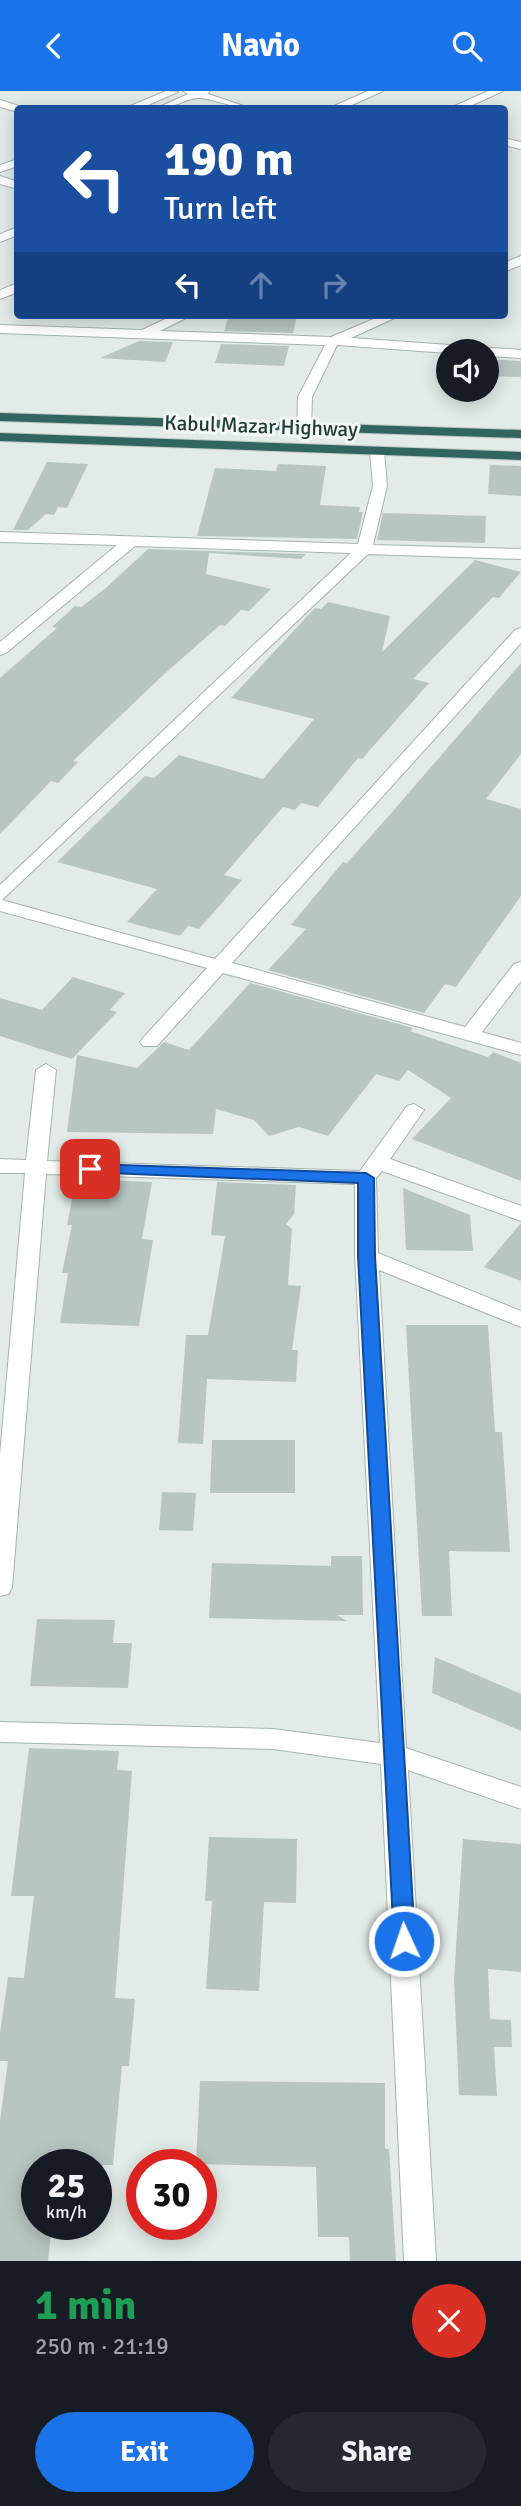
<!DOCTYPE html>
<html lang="en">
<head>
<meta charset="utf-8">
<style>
  :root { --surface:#171b24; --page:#242831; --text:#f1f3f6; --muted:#9ea1a6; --accent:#1a73e8 }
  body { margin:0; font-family:Signika,sans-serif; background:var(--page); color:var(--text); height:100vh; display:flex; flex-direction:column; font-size:26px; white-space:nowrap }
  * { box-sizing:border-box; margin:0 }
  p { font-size:23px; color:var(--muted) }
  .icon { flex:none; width:38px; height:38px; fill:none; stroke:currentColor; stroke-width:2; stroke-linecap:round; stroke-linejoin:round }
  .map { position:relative; height:2170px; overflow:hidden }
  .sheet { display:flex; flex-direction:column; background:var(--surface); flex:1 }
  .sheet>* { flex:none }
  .hud { position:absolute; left:14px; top:14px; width:494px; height:214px; border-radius:7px; box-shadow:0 4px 18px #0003; background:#1a4fa0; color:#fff; overflow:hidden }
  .tools { position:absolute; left:436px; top:248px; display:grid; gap:14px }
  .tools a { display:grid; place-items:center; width:63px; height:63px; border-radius:50%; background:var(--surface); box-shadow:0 4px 18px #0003; font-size:35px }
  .speed { position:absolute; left:21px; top:2058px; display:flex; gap:14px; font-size:35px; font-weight:700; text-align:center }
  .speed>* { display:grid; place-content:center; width:91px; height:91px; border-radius:50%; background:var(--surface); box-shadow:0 4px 18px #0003; line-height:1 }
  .speed small { font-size:18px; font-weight:400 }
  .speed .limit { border:10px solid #d22; background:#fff; color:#111 }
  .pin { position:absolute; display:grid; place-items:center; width:60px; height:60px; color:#fff; margin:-30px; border-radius:14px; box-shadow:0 4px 10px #0006 }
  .me { position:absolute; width:77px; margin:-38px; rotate:357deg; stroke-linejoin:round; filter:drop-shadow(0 0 5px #0008) }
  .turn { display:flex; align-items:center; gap:24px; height:147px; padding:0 35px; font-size:32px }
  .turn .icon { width:91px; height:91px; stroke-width:2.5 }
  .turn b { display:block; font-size:49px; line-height:60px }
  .lanes { display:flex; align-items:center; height:66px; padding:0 35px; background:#0003; justify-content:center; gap:35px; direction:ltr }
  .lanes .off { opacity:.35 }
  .round { display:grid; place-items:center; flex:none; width:74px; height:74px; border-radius:37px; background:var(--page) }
  .headline { display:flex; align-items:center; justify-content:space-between; height:119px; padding:0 35px }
  h1 { font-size:42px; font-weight:700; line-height:52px; color:#1e9e55 }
  .primary-button { display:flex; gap:14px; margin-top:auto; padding:14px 35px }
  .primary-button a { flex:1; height:80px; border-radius:42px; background:var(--accent); color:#fff; font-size:28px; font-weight:700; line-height:80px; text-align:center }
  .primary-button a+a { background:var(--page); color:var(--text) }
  header { display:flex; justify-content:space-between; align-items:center; height:91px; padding:0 35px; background:var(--accent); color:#fff; font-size:32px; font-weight:700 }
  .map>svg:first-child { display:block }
  .building { fill:#b7c6c0 }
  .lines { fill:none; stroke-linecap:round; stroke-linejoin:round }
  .minor-casing { stroke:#a5b3ae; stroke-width:2 }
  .highway-casing { stroke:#c1c8c6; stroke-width:2 }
  .minor { fill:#fff; fill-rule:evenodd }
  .highway { fill:#30665d; fill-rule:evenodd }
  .route { fill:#1a73e8; stroke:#114b97; stroke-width:2 }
  .labels { text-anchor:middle; stroke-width:6; stroke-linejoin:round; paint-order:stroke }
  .far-street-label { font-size:21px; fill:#233b35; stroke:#f2f8f5 }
</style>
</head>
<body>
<header><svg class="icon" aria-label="back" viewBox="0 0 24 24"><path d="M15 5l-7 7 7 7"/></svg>Navio<svg class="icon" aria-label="search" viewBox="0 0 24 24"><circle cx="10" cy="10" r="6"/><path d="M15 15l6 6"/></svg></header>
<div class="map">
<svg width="521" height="2170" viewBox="0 0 521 2170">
  <rect width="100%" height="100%" fill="#e2ebe7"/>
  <path class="building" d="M229,224H297L293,242L224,240Z
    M139,250L173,251L165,271L100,267Z
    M221,253L289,255L284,275L215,272Z
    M486,268L521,270V286L486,285Z
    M47,371L88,373L67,417L58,416L54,424L46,423L28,439H13Z
    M278,373L326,375L320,414L360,416L359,421H363L357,448L197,445L215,377L276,380Z
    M490,374L521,375V405L488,403Z
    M383,422L486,425L485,452L377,449Z
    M148,458L306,463L301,468L209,462L206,483L271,498L249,520L241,519L225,535L220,534L161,586L73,670L78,671L58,692L51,690L0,743V587L57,537L52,536L75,515L81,516L107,496Z
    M475,469L521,481L499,507L493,506L413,588L429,592L362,668L358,667L318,716L301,712L295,719L283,716L224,784L242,789L199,838L188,835L180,845L127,831L157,798L57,771L145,685L154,687L179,664L263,688L314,628L231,607L315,517L321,518L328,511L390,525L382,561Z
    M521,572V663L486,708L521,718V805L456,896L445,893L424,922L268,879L306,838L291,834L343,771L347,772L386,728Z
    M73,886L125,902L110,919L117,921L72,968L0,945V907L42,919Z
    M250,892L413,937L410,940L488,966L493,961L521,972V1090L412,1048L451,1007L408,979L399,990L376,983L328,1045L299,1036L269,1045L254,1029L216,1018L213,1043L67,1041L77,964L137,977L164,951L189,959Z
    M76,1088L152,1091L142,1148L153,1149L139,1235L60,1232L68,1182H62L72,1134H67Z
    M217,1091L296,1094L294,1123L286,1133L292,1138L288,1194L301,1195L292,1259H298L296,1291L207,1288L203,1353L178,1352L186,1244H208L225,1145L211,1144Z
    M403,1097L470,1124L473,1160L406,1159Z
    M521,1132V1190L484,1176Z
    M406,1234H488L495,1341H502L510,1461L449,1460L452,1525H422Z
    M212,1349H295V1402H210Z
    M162,1401L196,1402L193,1440L159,1439Z
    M331,1465H362L363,1524H337L347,1530L209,1527L212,1472L331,1475Z
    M37,1528L115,1529L113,1552H132L128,1597L30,1595Z
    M435,1566L521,1603V1640L432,1602Z
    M29,1657L119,1660L117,1679L132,1680L115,1907L135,1908L129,1975H122L113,2074H37V2133H52L48,2170H0V2030L8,1970H0V1942L8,1886L24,1887L34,1805H11Z
    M209,1746L297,1748L296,1812L264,1811L259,1900L206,1898L212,1810H205Z
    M463,1748L521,1753V1881L488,1878L490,1928L511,1929L512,1956H494L497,2005L459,2004L454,1888Z
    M200,1990L385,1992V2058H389L396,2170H350L349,2146H318L316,2076L196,2073Z"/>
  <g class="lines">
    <defs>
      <path id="minor" d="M166,0L178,1L139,18H123Z
        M183,0H209L208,3L253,18C235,18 209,6 198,7C183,8 174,18 155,18L188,3Z
        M368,0H383L343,18H327Z
        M488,0H503L464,18H448Z
        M0,9L22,16L23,18H18V21L0,16Z
        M504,47L521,51V58L504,54Z
        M18,68V75L0,81V74Z
        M0,85L18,91V98L0,93Z
        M18,136V144L0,151V143Z
        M521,165V174L504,181V172Z
        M18,192V201L0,208V199Z
        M174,224H192L160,240L331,246L383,224H401L351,247L521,259V267L486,265V261L448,262L337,254L312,306L311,337L304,341L297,337L298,306L325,254L0,242V234L142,239Z
        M377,356L384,360L387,395L373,454L521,458V468L368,463L2,809L215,868L515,539L521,537V552L232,872L465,936L514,873L521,871V890L482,941L521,952V964L223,882L157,955H143L140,951L143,947L207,877L0,820V794L351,462L135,455L6,562L0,564V551L117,454L0,451V441L358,453L373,395L370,360Z
        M46,973L56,979L47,1070L360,1080L407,1015L414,1013L424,1019L390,1068L521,1115V1130L382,1080L376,1087L378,1162L521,1220V1236L379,1179L406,1657L521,1696V1718L408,1679L436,2170H404L381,1673L273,1658L0,1651V1631L273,1638L380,1652L355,1165V1093L46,1083L12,1496L9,1503L0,1505V1364L25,1082H0V1068L26,1069L36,979Z"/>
      <path id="highway" d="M0,322L521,339V347L0,330Z
        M0,342L521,361V369L0,350Z"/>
    </defs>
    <use href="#minor" class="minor-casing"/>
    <use href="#highway" class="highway-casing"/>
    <use href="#minor" class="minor"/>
    <use href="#highway" class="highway"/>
  </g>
  <path class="route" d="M90,1073L366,1082L374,1087L375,1165L415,1850L412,1857L404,1859L397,1857L394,1850L358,1165V1092L84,1081L82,1078Z"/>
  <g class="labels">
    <g class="far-street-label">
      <text transform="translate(261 335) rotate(2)" y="7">Kabul Mazar Highway</text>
    </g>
  </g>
</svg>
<div class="tools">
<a><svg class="icon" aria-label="sound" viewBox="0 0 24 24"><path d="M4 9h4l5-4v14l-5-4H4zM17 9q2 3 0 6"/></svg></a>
</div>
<div class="speed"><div>25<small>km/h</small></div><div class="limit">30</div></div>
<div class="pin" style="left:90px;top:1078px;background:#d93025"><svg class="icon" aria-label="arrive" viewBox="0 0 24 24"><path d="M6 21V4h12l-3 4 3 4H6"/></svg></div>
<svg class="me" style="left:404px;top:1850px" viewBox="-20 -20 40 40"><circle r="17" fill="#1a73e8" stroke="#fff" stroke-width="3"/><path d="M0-11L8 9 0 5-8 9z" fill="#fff"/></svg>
<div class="hud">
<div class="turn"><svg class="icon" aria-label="left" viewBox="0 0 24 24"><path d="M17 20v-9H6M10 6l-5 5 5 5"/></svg><div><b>190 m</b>Turn left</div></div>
<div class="lanes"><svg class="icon" aria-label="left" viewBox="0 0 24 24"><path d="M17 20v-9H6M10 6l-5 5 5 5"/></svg><svg class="icon off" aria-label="ahead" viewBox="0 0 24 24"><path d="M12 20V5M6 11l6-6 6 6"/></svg><svg class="icon off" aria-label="right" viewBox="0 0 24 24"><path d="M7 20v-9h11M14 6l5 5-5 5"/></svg></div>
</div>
</div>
<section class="sheet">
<div class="headline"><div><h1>1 min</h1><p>250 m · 21:19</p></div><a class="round" style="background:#d93025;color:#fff"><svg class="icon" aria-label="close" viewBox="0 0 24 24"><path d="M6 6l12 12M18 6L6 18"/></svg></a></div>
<div class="primary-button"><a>Exit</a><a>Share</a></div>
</section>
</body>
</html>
